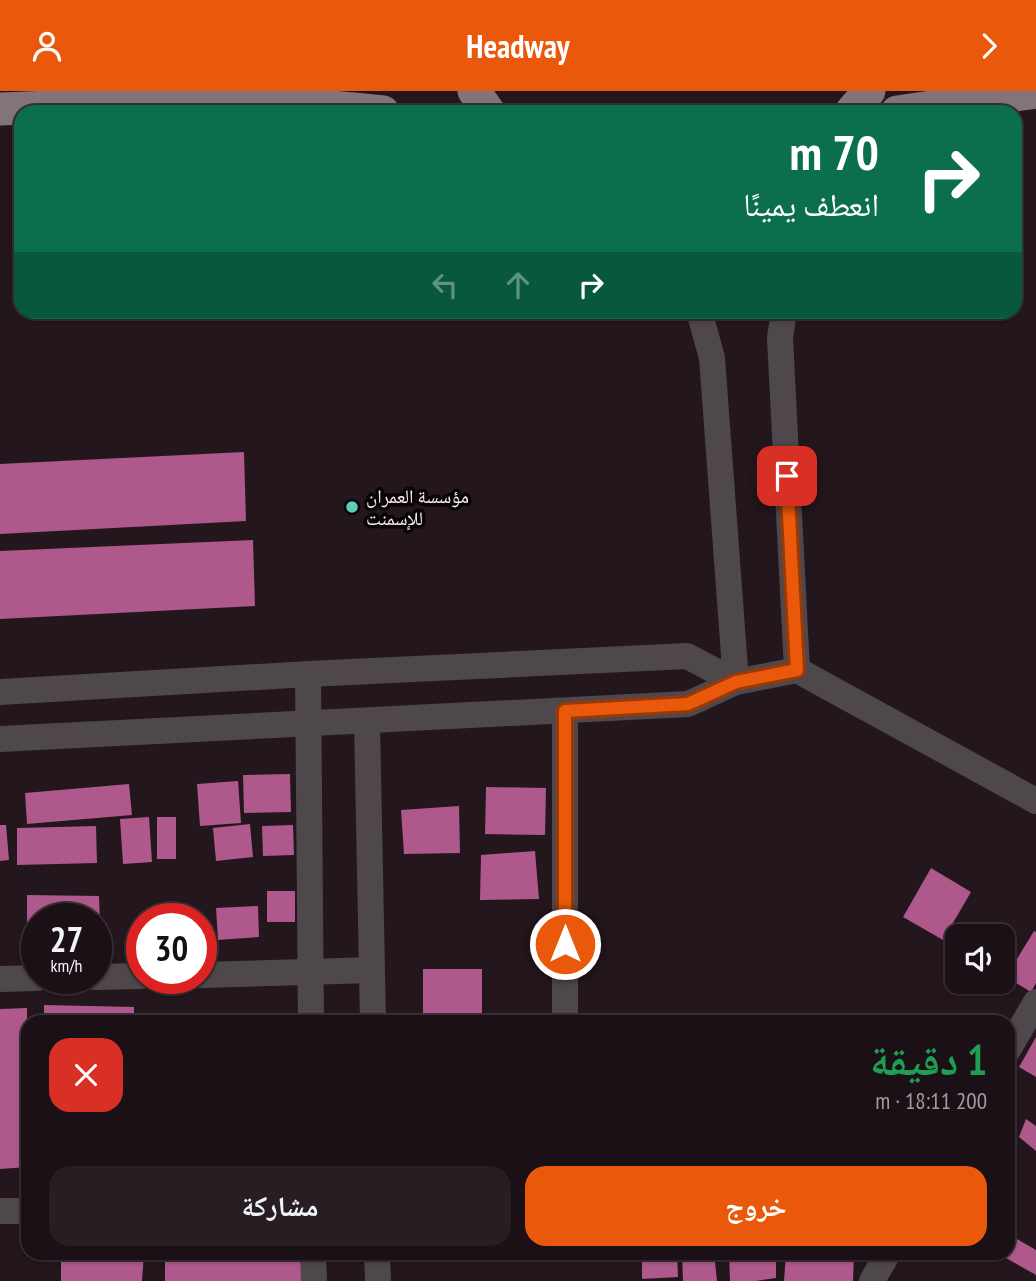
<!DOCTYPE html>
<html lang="ar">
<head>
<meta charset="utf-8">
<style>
  :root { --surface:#1a1016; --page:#271e23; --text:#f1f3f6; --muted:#9f9da1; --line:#383035; --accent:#ea580c }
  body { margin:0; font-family:"PT Sans Narrow","Noto Naskh Arabic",sans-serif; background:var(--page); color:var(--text); direction:rtl; height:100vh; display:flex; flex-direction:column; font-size:26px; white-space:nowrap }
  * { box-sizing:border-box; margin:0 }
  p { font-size:23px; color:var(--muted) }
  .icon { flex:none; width:38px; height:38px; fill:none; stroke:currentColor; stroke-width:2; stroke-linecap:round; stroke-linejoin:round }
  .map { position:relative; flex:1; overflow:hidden; direction:ltr }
  .side { position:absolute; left:21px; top:924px; width:994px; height:245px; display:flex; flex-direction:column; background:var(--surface); border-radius:21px; box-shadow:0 2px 5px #0004,0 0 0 2px var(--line); direction:rtl }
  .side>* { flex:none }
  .hud { position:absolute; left:14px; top:14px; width:1008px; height:214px; border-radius:21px; box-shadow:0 2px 5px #0004,0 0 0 2px var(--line); direction:rtl; background:#0b6e4f; color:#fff; overflow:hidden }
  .controls { position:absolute; left:945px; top:833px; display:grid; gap:14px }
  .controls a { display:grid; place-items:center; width:70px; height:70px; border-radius:14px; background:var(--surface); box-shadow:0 2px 5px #0004,0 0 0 2px var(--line); font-size:35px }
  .speed { position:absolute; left:21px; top:812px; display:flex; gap:14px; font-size:35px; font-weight:700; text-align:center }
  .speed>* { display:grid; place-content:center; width:91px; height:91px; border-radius:50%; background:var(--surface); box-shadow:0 2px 5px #0004,0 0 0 2px var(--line); line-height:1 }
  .speed small { font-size:18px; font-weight:400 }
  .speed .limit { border:10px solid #d22; background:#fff; color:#111 }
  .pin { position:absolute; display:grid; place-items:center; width:60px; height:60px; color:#fff; margin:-30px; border-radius:14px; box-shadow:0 4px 10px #0006 }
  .me { position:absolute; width:77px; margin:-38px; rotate:0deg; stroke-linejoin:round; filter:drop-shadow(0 0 5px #0008) }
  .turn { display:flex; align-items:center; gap:24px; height:147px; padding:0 28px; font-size:32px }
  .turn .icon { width:91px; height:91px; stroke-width:2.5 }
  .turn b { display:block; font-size:49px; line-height:60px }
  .lanes { display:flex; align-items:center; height:66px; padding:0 28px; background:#0003; justify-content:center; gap:35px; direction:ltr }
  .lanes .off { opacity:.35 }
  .round { display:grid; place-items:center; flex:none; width:74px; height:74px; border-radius:21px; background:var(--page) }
  .overview { display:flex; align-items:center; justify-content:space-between; height:119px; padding:0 28px }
  h1 { font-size:42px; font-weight:700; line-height:52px; color:#1e9e55 }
  .primary-button { display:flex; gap:14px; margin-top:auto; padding:14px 28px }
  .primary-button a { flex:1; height:80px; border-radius:21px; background:var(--accent); color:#fff; font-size:28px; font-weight:700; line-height:80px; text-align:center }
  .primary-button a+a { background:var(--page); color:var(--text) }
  header { display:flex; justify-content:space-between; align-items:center; height:91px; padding:0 28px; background:var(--accent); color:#fff; font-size:32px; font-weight:700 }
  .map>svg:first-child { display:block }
  .building { fill:#ae588b }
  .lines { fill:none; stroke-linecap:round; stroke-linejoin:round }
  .minor { stroke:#4e474b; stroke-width:26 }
  .major { stroke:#82747b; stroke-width:33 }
  .route-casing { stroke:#983908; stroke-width:18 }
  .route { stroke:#ea580c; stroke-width:12 }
  .poi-dot { fill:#5bcebb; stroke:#090407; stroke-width:2.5 }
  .labels { text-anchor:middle; stroke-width:7; stroke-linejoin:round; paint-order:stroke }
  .poi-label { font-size:19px; fill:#faf0f5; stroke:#090407; text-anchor:start }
</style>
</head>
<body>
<header><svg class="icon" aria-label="forward" viewBox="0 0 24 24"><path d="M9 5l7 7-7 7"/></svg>Headway<svg class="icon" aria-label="person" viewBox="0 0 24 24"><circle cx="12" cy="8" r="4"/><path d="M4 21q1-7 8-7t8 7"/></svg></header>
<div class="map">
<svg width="1036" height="1190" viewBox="0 0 1036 1190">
  <rect width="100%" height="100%" fill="#23161d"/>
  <path class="building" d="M244,361L246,430L0,443V373Z
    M253,449L255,515L0,528V460Z
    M290,683L291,721L244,722L243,684Z
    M238,690L241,732L200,735L197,693Z
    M129,693L132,724L27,733L25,702Z
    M486,696L546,697L545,744L485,743Z
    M459,715L460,762L404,763L401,719Z
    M149,726L152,771L123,773L120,728Z
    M157,726H176V768H157Z
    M250,733L253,766L216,770L213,737Z
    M0,734H6L9,769L0,770Z
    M293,734L294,764L263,765L262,735Z
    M96,735L97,772L17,774V737Z
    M535,760L539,808L480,809L481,764Z
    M931,777L971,801L943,849L903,826Z
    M267,800H295V831H267Z
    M27,804L99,805L100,835H96V828H37V834H27Z
    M258,815L259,846L218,849L216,817Z
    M1034,840L1036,841V892L1031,901L1006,886Z
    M423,878H482V925L423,926Z
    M44,914L134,916V931H44Z
    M27,917L28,1076L0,1078V918Z
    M865,928V931H815V929Z
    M1036,946V986L1019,976Z
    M1026,1028L1036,1035V1060L1019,1046Z
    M1008,1143L1036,1159V1184L997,1162H1008Z
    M61,1162H144L142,1190H61Z
    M165,1162H302L303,1190H165Z
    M642,1162H677L678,1186L642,1188Z
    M682,1162H714L717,1190H683Z
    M729,1162H776V1187L756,1190H730Z
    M786,1162H854L853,1190H784Z"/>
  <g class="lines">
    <path class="minor" d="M699,220L712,267L736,591
      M784,220L780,247L797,579
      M308,583L311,931
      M0,601L308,583L687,565L736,591
      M565,620V931
      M367,631L373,931
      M0,648L688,613L736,591L797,579L1036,710
      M201,884L372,879
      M96,886L142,885
      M0,888L37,887
      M1008,959L1036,911
      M0,1120H28
      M313,1162L314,1190
      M377,1162L378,1190
      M872,1190L888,1162"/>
    <path class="major" d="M474,0L489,21
      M0,18C127,13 256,6 383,21
      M851,21L869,0
      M897,21L1036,1"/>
  </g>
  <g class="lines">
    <defs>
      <path id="route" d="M565,853V620L688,613L736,591L797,579L787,385"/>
    </defs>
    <use href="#route" class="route-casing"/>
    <use href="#route" class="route"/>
  </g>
  <circle class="poi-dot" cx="352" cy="416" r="7"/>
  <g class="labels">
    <g class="poi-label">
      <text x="366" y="412">مؤسسة العمران<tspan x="366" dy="22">للإسمنت</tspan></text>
    </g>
  </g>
</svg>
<div class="controls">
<a><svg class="icon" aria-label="sound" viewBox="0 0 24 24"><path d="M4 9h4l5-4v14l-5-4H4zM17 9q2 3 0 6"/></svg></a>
</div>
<div class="speed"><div>27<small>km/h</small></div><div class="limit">30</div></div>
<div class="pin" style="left:787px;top:385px;background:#d93025"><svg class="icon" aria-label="arrive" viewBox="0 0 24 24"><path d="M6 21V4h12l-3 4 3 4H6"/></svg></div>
<svg class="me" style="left:565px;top:853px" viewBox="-20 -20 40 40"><circle r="17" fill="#ea580c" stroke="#fff" stroke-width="3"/><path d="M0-11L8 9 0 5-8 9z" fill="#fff"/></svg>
<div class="hud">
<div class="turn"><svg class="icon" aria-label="right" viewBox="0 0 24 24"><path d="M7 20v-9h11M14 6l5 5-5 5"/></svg><div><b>70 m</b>انعطف يمينًا</div></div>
<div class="lanes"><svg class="icon off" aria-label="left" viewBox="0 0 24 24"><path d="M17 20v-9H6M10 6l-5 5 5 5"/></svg><svg class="icon off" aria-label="ahead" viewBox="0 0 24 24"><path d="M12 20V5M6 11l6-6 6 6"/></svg><svg class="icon" aria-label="right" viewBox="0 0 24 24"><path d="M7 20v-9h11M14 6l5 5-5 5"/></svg></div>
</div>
<section class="side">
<div class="overview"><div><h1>1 دقيقة</h1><p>200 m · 18:11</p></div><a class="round" style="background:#d93025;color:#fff"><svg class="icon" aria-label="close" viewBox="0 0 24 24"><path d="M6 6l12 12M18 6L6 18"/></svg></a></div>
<div class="primary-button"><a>خروج</a><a>مشاركة</a></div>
</section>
</div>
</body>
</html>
